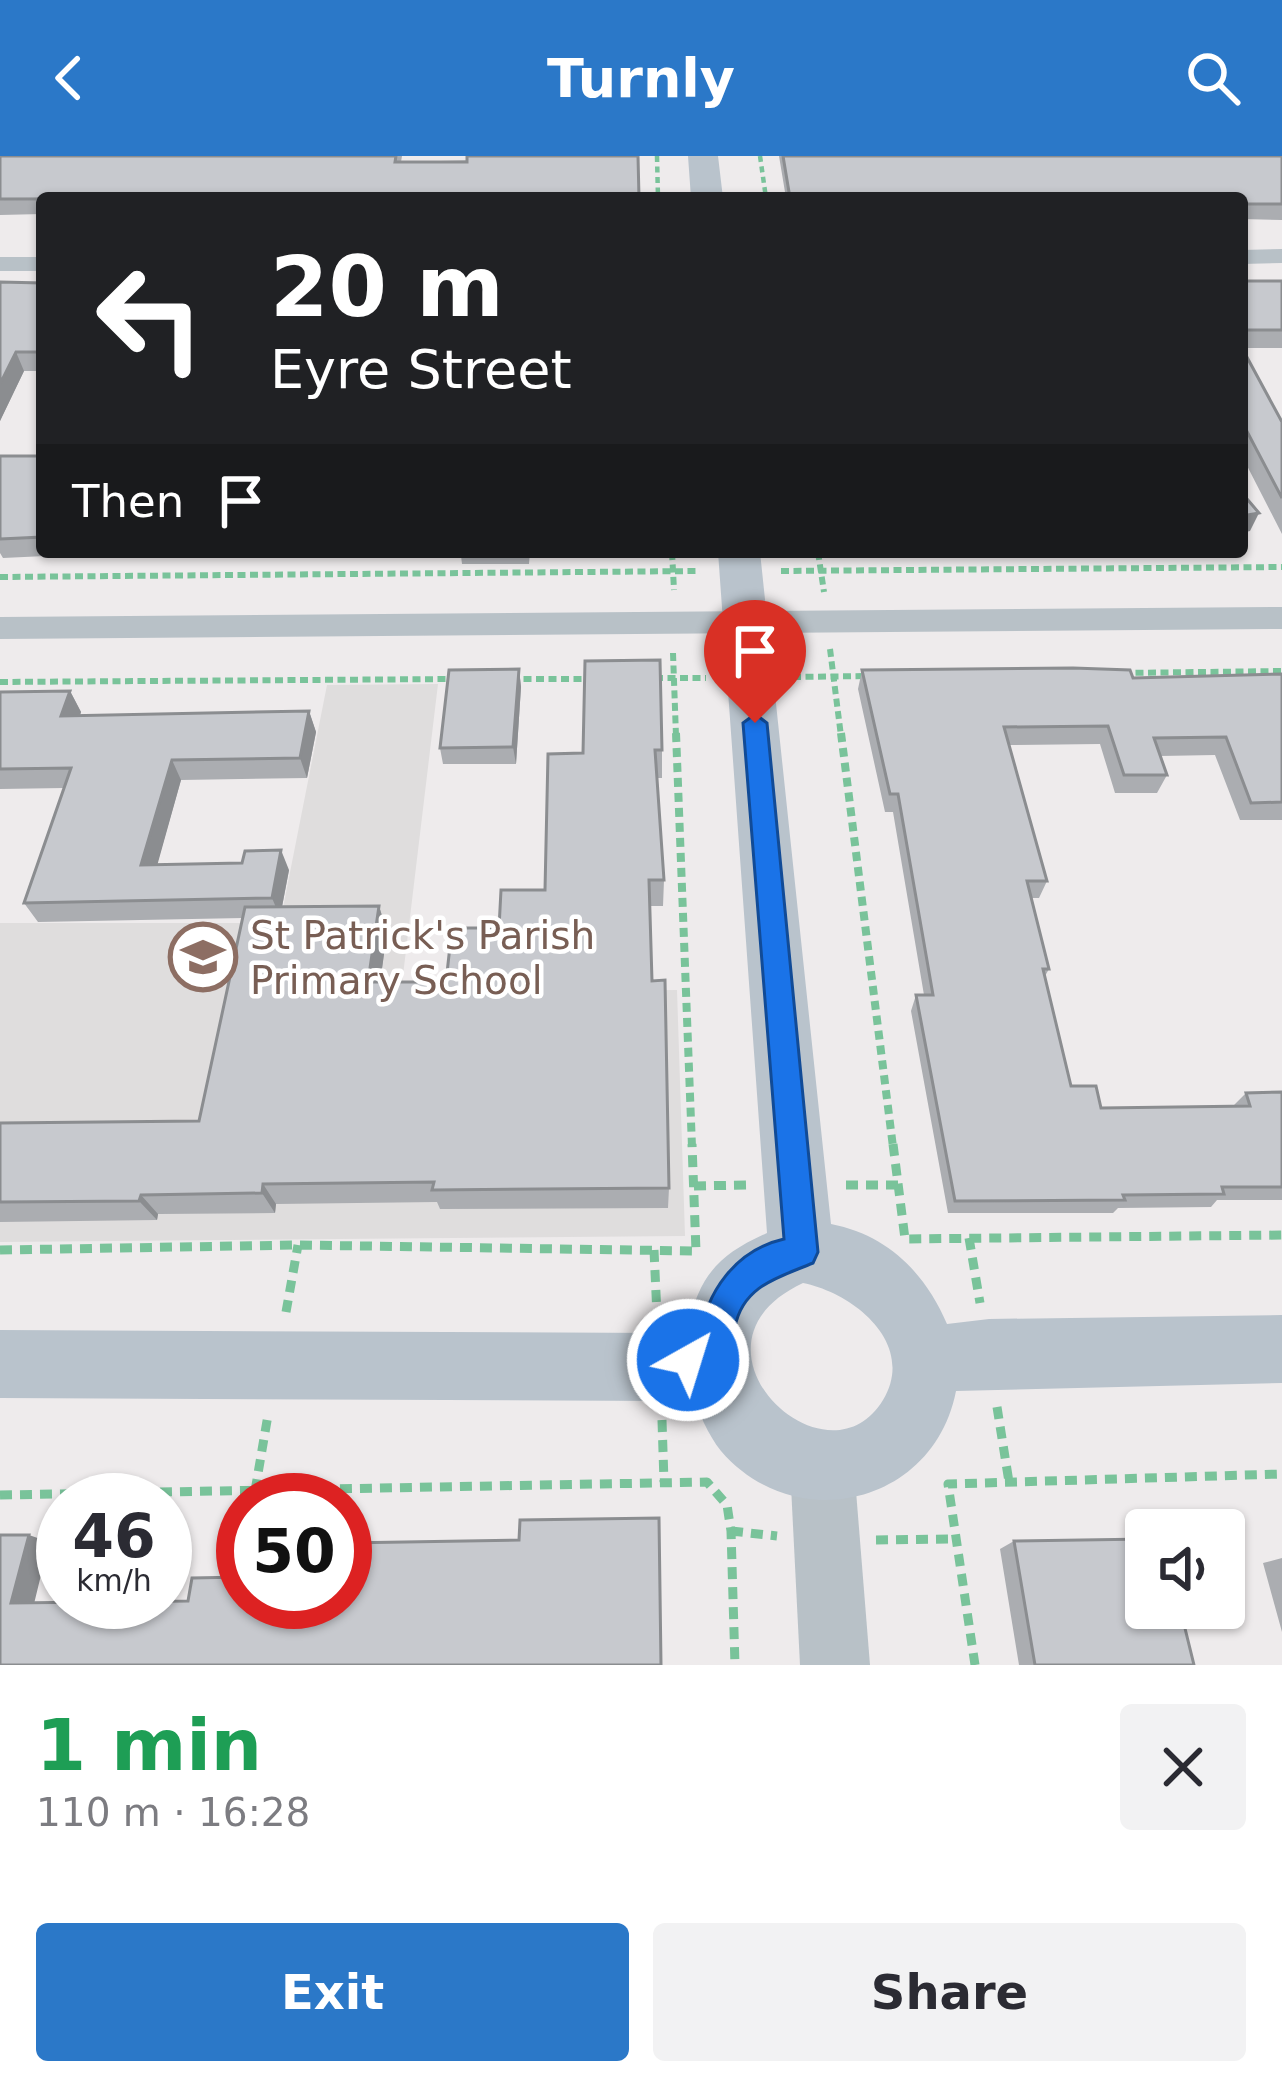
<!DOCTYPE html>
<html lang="en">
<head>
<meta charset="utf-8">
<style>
  :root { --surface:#fff; --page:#f2f2f3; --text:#2b2b33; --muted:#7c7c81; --accent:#2b78c8 }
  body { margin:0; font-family:"DejaVu Sans",sans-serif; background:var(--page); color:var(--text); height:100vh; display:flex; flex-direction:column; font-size:45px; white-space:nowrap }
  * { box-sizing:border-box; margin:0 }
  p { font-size:39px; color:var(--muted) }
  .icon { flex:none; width:66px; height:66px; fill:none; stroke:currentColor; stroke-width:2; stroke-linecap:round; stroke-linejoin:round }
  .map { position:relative; height:1509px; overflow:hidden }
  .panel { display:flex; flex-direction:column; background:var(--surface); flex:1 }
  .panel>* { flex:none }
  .top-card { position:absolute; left:36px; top:36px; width:1212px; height:366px; border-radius:12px; box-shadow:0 3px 9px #0004; background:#202124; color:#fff; overflow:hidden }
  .controls { position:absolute; left:1125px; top:1353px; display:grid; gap:24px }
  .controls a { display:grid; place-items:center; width:120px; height:120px; border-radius:12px; background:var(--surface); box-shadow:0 3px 9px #0004; font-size:60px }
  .speed { position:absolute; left:36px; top:1317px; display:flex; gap:24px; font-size:60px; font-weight:700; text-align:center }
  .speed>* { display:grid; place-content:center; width:156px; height:156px; border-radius:50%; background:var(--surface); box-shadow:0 3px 9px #0004; line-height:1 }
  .speed small { font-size:30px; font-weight:400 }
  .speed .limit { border:18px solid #d22; background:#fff; color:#111 }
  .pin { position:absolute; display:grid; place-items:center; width:102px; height:102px; color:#fff; margin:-123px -51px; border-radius:50% 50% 50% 0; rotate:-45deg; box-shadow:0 0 12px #0007 }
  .pin .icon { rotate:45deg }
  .me { position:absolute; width:132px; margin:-66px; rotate:39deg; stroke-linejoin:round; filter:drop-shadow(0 0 9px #0008) }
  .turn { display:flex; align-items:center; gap:42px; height:252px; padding:0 36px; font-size:54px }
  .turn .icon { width:156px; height:156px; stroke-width:2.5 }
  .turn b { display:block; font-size:84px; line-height:102px }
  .then { display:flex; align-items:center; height:114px; padding:0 36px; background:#0003; gap:24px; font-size:45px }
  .round { display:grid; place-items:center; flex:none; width:126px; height:126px; border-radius:12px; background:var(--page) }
  .overview { display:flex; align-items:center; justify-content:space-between; height:204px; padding:0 36px }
  h1 { font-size:72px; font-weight:800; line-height:90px; color:#1e9e55 }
  .primary-button { display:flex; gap:24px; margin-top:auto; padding:24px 36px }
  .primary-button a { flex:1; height:138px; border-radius:12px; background:var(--accent); color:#fff; font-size:48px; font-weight:800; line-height:138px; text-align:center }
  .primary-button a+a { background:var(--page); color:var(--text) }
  header { display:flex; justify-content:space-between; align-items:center; height:156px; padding:0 36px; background:var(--accent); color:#fff; font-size:54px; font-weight:800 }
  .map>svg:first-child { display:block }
  .education { fill:#dfdddd }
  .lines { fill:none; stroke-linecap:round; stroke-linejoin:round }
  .path-far3 { stroke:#79c39a; stroke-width:4.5; stroke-dasharray:6 4.5; stroke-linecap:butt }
  .path-far2 { stroke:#79c39a; stroke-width:6; stroke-dasharray:8 4.5; stroke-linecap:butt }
  .path-far1 { stroke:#79c39a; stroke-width:8; stroke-dasharray:9 6; stroke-linecap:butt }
  .path { stroke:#79c39a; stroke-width:9; stroke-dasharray:12 8; stroke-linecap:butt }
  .minor { fill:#b8c1c7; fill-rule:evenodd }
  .tertiary { fill:#b8c1c7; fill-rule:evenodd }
  .secondary { fill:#b9c3cc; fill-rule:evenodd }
  .wall { fill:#abadb1 }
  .shaded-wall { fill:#8b8d90 }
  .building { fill:#c7c9ce; stroke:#8b8d90; stroke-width:3 }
  .route { fill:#1a73e8; stroke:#114b97; stroke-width:3 }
  .labels { text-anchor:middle; stroke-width:9; stroke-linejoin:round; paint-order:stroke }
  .education-label { font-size:39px; fill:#785e54; stroke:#fff; text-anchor:start }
</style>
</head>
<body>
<header><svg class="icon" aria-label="back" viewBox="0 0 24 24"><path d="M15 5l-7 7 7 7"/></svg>Turnly<svg class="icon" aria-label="search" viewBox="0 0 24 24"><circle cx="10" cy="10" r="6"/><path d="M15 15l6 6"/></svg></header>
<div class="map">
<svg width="1282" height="1509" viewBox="0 0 1282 1509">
  <rect width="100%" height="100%" fill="#eeebec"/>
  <path class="education" d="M438,528L401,836L677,834L685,1080L0,1086V767H280L327,529Z"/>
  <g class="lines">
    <path class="path-far3" d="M657,0L658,42
      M760,0L766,42"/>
    <path class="path-far2" d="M672,396L674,434
      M818,396L824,436
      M781,415L1282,411
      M0,421L700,415
      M830,493L841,580
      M673,497L676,580
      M1123,517L1282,515
      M793,521L868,520
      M655,522H706
      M511,523H592
      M0,526L454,523"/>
    <path class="path-far1" d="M676,577L692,991
      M841,577L893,991"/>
    <path class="path" d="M893,988L905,1083L1282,1079
      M846,1029H899
      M694,1030L747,1029
      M969,1082L980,1147
      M0,1094L298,1089L696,1095L692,988
      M654,1094L657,1159
      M286,1156L298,1089
      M997,1251L1009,1326
      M662,1264L664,1326
      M255,1335L268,1259
      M0,1339L707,1326L727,1349L731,1375L735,1509
      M731,1375L777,1380
      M876,1384L955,1383
      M975,1509L948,1328L1282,1318"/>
    <path class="minor" d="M1282,93V107L1242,108V94Z
      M0,101H42V115H0Z
      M1282,451V473L0,483V461Z"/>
    <path class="tertiary" d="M822,1278L844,1288L854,1310L870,1509H800L790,1310L800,1288Z"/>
    <path class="secondary" d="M688,0H718L723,42H691Z
      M718,396H760L831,1068C888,1079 925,1117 947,1168L989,1163L1282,1159V1227L956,1235C934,1349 795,1381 721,1295C708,1279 699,1256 691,1237L660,1245L0,1242V1174L660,1177L688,1170C700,1118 720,1098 767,1077ZM803,1127C853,1137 917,1187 883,1244C826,1338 670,1189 803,1127Z"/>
  </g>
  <path class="wall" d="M0,0H402L401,6L638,0L42,42V58L0,59Z
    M779,0H1282V64L1242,63V42H786Z
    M1242,125H1282V192H1242Z
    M0,126L42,127V215H24L0,265Z
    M1242,192L1282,266V378L1242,300Z
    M0,300H42V396H130L3,402L0,397Z
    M138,396H530L529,408H462L461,400L417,397L253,401Z
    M830,396H895V398L831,399Z
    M519,513L521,531L516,608H443L440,592Z
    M862,514L1133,522L1282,518V664H1240L1215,599L1160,600L1167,619L1157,637H1115L1100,588L1009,589L1047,725L1039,742H1031L1049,813L1045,820L1071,930L1101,952L1233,950L1246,937L1282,936V1044H1217L1211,1051L1118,1052L1113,1057H948L911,855L916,839H924L893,656H885L858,533Z
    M70,535L81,556L80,560L309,555L316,576L307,622L181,624L157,708L289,714L282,751L379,750L387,776L380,826H446L499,772L545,734L548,598L662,594V622H656L664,724L663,750H650L652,825L669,1032L668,1052L440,1053L437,1046L276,1048L275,1057L158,1058L157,1064L0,1066V967L199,965L243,762L38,766L24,747L64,632L0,633V536Z
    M1014,1385L1194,1509H1019L1000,1393Z
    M1282,1402V1476L1263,1407Z"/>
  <path class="shaded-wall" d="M16,196L24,215L0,265V228Z
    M1259,357L1250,375L1242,377V360Z
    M519,513L521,531L516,608L513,591Z
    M70,535L81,556L72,580L61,560Z
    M309,555L316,576L307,622L300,602Z
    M172,604L181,624L152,728L141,709Z
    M281,694L289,714L280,761L272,742Z
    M379,750L387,776L377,850L368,826Z
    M263,1028L276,1048L275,1057L262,1037Z
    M141,1039L158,1058L157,1064L139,1045Z
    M29,1379L49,1386L33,1452L11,1447Z"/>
  <path class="building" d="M0,0H396L395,6H467V0H638L639,42L0,43Z
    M783,0H1282V48H1242V42H790Z
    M1242,125H1282V174H1242Z
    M0,126L42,127V196H16L0,228Z
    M1242,192L1282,266V342L1242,266Z
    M0,300H42V381L0,383Z
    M1242,337L1259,357L1242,360Z
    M660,504L662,594H655L664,724H649L652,825L665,824L669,1032L432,1034L434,1026L263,1028L262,1037L141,1039L139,1045L0,1046V967L199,965L245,751L379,750L368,826H446L452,772H499L501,734H545L548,598L583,597L585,505Z
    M1073,512L1130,514L1133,522L1282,518V646L1251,647L1226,581L1154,582L1167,619H1124L1108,570L1004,571L1047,725H1027L1049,813H1043L1071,930H1096L1101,952L1250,950L1246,937L1282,936V1031H1222L1224,1038L1123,1039L1125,1044L955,1045L916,839H933L898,638H890L862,514Z
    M519,513L513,591L440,592L449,514Z
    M70,535L61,560L309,555L300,602L172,604L141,709L242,707L245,695L281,694L272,742L24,747L71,612L0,613V536Z
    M659,1362L661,1509H0V1379H29L11,1447L188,1445L192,1422L243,1421V1446H345V1387L519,1384L520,1364Z
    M1146,1383V1452H1180L1194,1509H1035L1014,1385Z"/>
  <path class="route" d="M755,558L767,567L818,1096L813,1107C780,1121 743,1129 735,1171C733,1184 733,1196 728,1209L688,1221L675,1216L670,1204L675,1192L700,1184C705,1136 736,1094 784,1083L743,567Z"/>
  <defs>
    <symbol id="school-ring" viewBox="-11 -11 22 22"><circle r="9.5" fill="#fff" stroke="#8d6e63" stroke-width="1.5"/><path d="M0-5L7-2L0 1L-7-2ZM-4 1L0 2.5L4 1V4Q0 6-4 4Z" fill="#8d6e63"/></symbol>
  </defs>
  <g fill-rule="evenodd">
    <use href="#school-ring" x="165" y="763" width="76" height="76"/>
  </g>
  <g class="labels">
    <g class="education-label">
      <text x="250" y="793">St Patrick's Parish<tspan x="250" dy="45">Primary School</tspan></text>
    </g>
  </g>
</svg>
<div class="controls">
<a><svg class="icon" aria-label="sound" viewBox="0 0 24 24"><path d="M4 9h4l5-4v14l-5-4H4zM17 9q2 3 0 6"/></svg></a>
</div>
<div class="speed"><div>46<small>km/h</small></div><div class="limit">50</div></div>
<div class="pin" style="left:755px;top:567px;background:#d93025"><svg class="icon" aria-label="arrive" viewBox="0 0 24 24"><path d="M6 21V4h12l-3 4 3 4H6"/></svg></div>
<svg class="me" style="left:688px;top:1204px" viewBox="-20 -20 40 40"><circle r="17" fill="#1a73e8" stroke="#fff" stroke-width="3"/><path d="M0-11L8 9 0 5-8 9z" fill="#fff"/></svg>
<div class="top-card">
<div class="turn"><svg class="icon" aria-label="left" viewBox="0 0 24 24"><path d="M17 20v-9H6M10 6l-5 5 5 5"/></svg><div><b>20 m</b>Eyre Street</div></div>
<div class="then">Then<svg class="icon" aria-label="arrive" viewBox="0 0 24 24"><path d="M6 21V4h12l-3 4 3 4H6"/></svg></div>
</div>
</div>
<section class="panel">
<div class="overview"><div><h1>1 min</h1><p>110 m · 16:28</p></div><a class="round"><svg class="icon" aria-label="close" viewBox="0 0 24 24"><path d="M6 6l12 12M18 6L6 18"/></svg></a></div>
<div class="primary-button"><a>Exit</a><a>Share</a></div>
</section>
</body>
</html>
